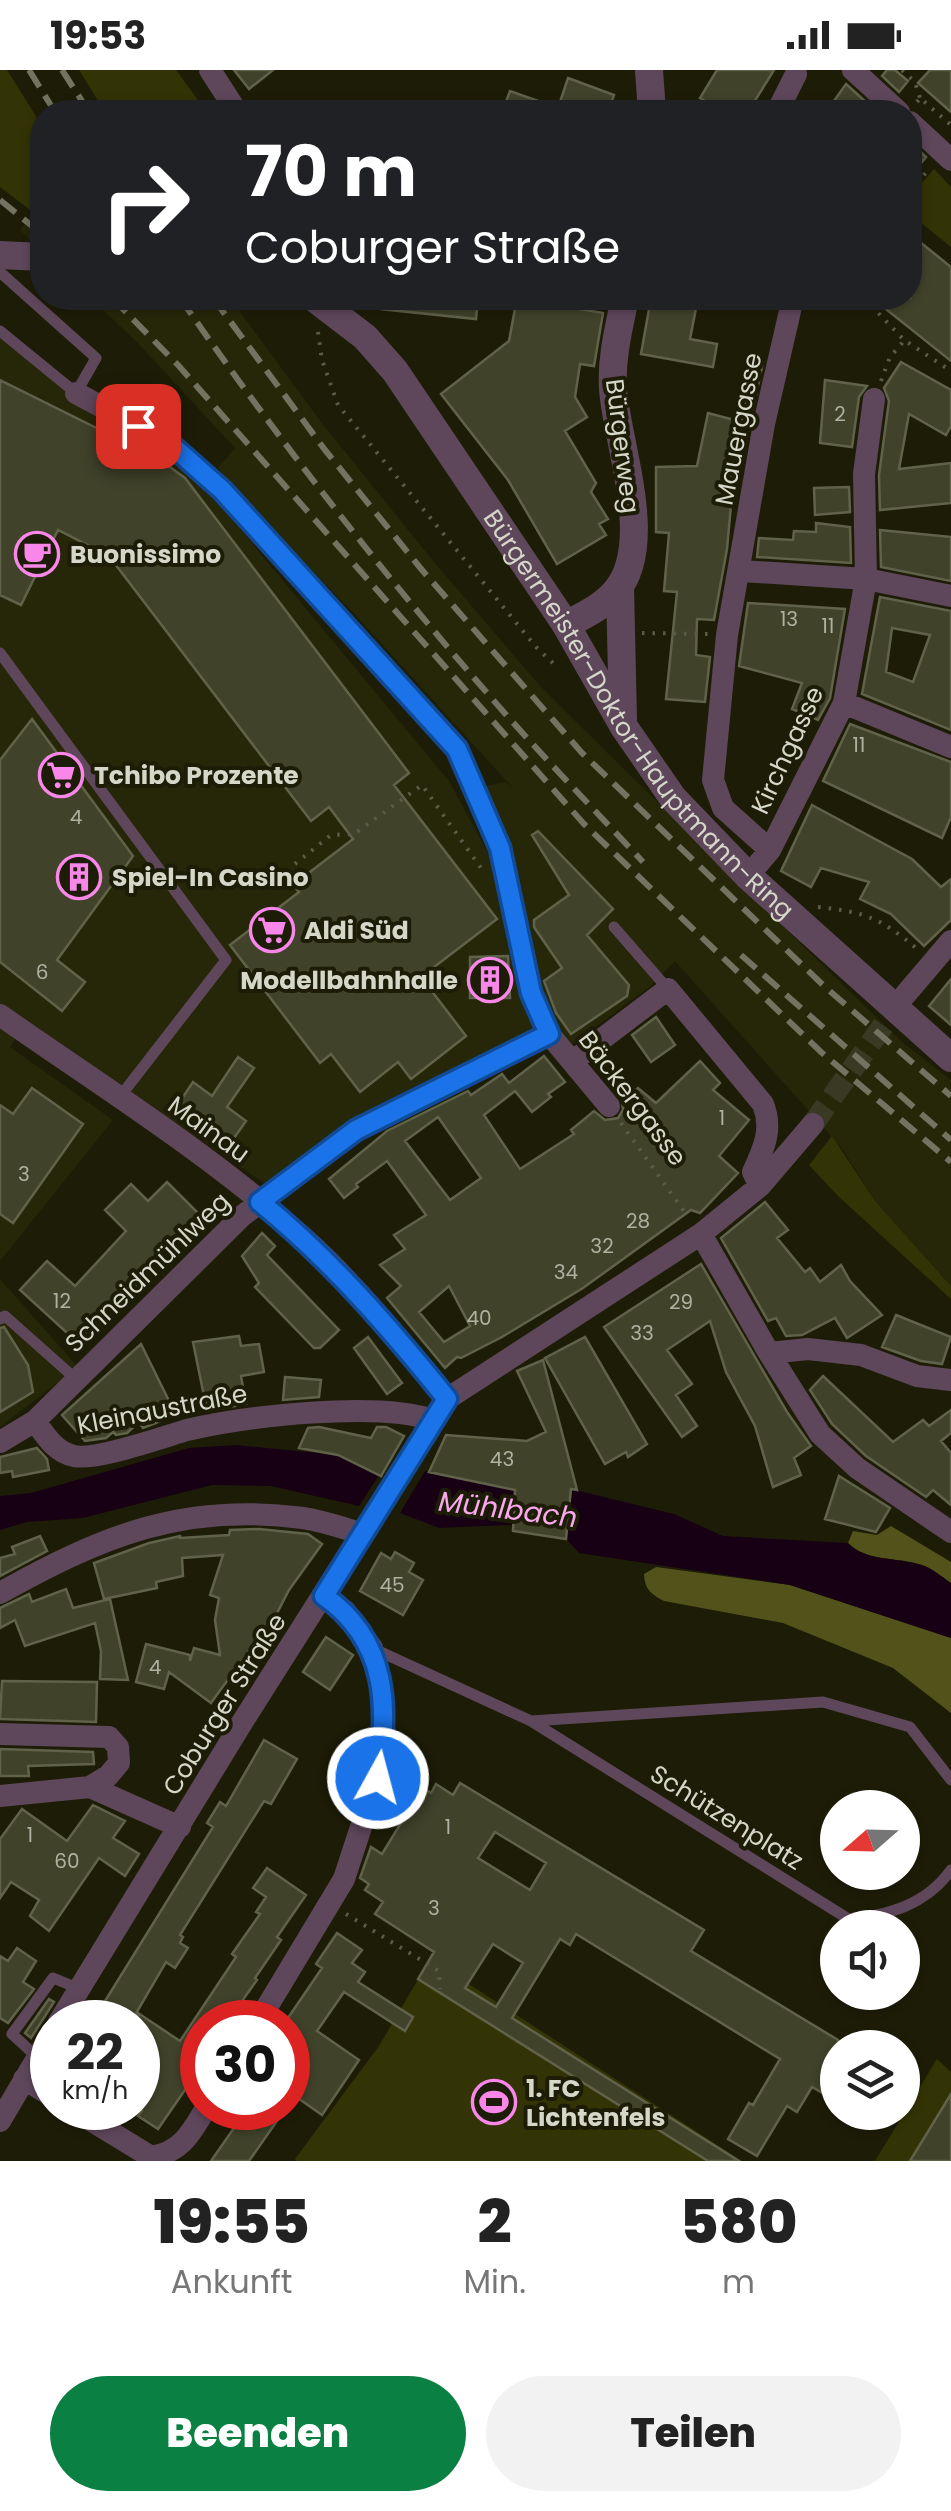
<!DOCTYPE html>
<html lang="de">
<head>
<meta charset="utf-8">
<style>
  :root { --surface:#fff; --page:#f2f2f2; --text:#222; --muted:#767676; --accent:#0b8043 }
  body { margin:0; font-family:Poppins,sans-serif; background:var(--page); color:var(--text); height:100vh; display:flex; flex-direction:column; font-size:38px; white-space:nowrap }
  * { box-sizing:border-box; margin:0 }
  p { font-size:32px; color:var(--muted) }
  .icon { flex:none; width:55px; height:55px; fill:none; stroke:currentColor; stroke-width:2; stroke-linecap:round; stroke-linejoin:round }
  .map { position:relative; height:2091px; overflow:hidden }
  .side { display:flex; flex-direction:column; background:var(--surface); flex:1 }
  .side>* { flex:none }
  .guide { position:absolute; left:30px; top:30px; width:892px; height:210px; border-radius:40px; box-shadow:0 2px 8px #0004; background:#202124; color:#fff; overflow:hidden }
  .needle { width:65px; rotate:250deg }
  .tools { position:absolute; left:820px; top:1720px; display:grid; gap:20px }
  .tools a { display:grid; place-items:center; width:100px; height:100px; border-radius:50%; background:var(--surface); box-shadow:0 2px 8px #0004; font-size:50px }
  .speed { position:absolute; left:30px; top:1930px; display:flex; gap:20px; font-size:50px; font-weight:700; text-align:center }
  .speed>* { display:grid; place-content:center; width:130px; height:130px; border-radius:50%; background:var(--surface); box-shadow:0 2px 8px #0004; line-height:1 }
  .speed small { font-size:25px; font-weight:400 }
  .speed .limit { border:15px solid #d22; background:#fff; color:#111 }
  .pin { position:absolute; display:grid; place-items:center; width:85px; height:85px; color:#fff; margin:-42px; border-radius:20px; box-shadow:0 5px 15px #0006 }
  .me { position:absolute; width:110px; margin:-55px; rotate:7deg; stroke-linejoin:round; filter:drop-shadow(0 0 8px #0008) }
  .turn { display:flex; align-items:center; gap:35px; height:210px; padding:0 50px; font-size:45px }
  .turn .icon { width:130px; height:130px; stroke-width:2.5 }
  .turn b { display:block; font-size:70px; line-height:85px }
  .eta { display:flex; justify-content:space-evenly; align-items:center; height:170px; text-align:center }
  .eta b { font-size:60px; font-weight:800; line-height:70px }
  .cta { display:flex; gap:20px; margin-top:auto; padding:20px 50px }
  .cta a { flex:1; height:115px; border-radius:60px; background:var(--accent); color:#fff; font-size:40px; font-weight:800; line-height:115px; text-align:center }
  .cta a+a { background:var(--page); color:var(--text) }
  .status { display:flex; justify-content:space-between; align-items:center; height:70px; padding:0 50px; background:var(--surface); direction:ltr }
  .status svg { height:28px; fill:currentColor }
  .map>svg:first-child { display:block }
  .built { fill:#262708 }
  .green { fill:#333405 }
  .forest { fill:#52531b }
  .water { fill:#170014 }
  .building { fill:#40422a; stroke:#61624a; stroke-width:2.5; fill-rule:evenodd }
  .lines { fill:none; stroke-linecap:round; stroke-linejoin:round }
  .minor-tunnel { stroke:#393924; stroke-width:22; stroke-dasharray:22 11; stroke-linecap:butt }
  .path { stroke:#5b5c48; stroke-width:4; stroke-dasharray:2.5 8; stroke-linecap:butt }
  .service { stroke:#5f475b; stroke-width:11 }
  .minor { stroke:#5f475b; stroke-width:22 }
  .tertiary { stroke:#5f475b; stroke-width:28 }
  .rail { stroke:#727360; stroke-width:6; stroke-dasharray:20 10; stroke-linecap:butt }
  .route-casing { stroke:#114b97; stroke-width:25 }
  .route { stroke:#1a73e8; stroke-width:18 }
  .labels { text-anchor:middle; stroke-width:8; stroke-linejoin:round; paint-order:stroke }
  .number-label { font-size:20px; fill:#b0b2a1 }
  .street-label { font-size:25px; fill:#d5d7c9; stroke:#1d1d07 }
  .poi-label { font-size:25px; font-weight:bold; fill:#d5d7c9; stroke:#1d1d07; text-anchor:start }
  .water-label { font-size:28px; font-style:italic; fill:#f8a8eb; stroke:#1d1d07 }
</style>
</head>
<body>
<div class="status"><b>19:53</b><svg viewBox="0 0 49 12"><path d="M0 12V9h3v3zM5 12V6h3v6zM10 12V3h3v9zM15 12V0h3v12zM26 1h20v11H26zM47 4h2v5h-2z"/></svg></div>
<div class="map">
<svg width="951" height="2091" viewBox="0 0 951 2091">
  <rect width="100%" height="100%" fill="#1d1d07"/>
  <path class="built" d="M34,143L42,149V182L20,160Z
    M90,228H230L321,352L434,492L541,617L807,880L902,972L951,1010V1216L875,1131L841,1077L675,891L652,915L568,977L534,920L483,717L505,712L513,718L348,537L245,432L218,398L235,378L135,270Z
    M0,260L196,406L449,711L500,805L536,962L270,1117L27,950L10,977L113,1050L0,1191Z
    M0,1209L78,1297L0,1357Z"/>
  <path class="green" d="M0,0H7L42,56V149L0,117Z
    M79,0H176L206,41L105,42Z
    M934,99L951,117V177L910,144V126Z
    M832,1066L875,1131L951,1216V1229L838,1126L809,1095Z
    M430,1889L742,2091H297L295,2089L379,1976Z
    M937,1989L951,2002V2091H875Z"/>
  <path class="forest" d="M891,1456L951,1492V1513C942,1507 932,1498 922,1495C898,1487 866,1492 848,1473L853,1461L877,1465Z
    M656,1497L790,1515L951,1568V1643L893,1598L783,1553L664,1531C651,1524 645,1520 644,1504Z"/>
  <path class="water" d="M236,1375L338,1385L379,1405L359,1436L271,1416L212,1415L83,1448L27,1452L0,1460V1426L31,1423L189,1378Z
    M425,1401L515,1420L513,1455L439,1458L400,1443Z
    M571,1419L674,1444L723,1466L848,1473C866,1492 898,1487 922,1495C932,1498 942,1507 951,1513V1568L790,1515L579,1483L566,1469Z"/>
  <path class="building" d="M234,0H273L249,19Z
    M717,0H774L748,42H724L700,28Z
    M887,0H895L908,11L899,22L882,6Z
    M930,0H951V42L918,13Z
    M568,8L614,25L608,42H502L510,21L558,38Z
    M846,14L877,42H850L834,31Z
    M910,72L926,87L910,106Z
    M910,164L951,197V291L872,228H910Z
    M381,228H478L476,249L381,239Z
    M517,228L603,243L594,296L580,294L575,327L587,347L565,361L596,413L591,422L608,449L599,454L606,465L557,494L508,410L441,324L509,271Z
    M651,228H698L690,269L717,274L713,297L641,284Z
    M755,290L763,292L744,381L736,380L727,479L714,550L697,549L696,585L710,587L705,632L666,629L677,522L664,521L669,463L656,462V397L697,396L708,343L742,352Z
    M901,292L951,320V356L946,365L909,344L899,399L951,393V433L880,440L879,405L889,331L884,318Z
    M0,310L159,389L185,408L409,703L394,715L497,849L421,907L466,966L411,1009L398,992L360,1022L331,984L320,993L230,875L299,822L293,815L353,769L329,737L311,751L109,486L58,460L21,535L0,525Z
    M825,310L867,316L859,327L852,377L820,373Z
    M849,417L850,442L815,445L814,418Z
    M816,453L850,457L851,493L757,487L759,468L793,470L794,461L816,462Z
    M880,460L951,467V511L881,497Z
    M880,527L951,541V660L862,624ZM892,558L930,565L913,612L886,602Z
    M748,533L845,539L830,628L818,650L792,639L802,613L739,596Z
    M32,649L133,786L57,890L85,912L62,941L0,892V690Z
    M850,654L951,692V747L942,768L823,711Z
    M812,735L912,789L941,817L951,809V850L924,876L891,844L860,829L869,812L821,798L811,817L781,801Z
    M538,761L613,839L587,865L629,915L627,926L571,964L556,943L544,911L562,898L534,857V850L569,825L532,765Z
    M508,886L510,928H470V887Z
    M951,909V955L929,936Z
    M656,947L675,975L651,992L632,965Z
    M544,986L565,1012L548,1024L551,1027L532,1042L515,1021L484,1045L520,1099L574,1064L571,1060L594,1041L605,1050L618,1048L623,1040L622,1030L638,1018L656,1033L700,991L720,1013L713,1020L749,1050L719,1086L738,1103L700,1143L691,1140L583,1218L502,1267L461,1288L457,1287L445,1298L387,1228L401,1216L380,1195L405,1179L394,1165L426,1145L387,1091L356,1114L358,1117L344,1128L329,1109L387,1061L468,1021L471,1025L502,1004L509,1013ZM438,1047L481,1108L450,1130L405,1071ZM449,1216L470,1256L444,1272L419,1242Z
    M238,987L254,998L227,1037L246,1051L232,1071L179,1033L193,1012L212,1026Z
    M32,1018L83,1054L13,1153L0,1144V1035L13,1044Z
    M167,1112L201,1146L156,1191L162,1195L130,1229L122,1222L77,1272L20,1220L47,1191L75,1216L126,1161L105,1140L131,1114L148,1131Z
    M765,1132L788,1160L777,1168L805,1202L810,1198L820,1212L841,1195L850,1211L882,1245L847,1268L835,1248L802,1265L786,1266L776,1248L768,1251L721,1168Z
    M262,1163L275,1176L267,1185L339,1260L320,1278H314L255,1217L259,1213L242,1186Z
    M701,1194L787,1342L811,1376L794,1388L801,1405L773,1417L755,1356L726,1302L710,1251L667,1280L692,1314L676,1325L697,1356L682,1367L604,1257Z
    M896,1245L951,1267L942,1294L921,1291L882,1277Z
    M4,1257L28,1295L33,1322L0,1342V1258Z
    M239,1266L241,1276L259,1274L264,1302L241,1306L246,1334L207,1341L193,1272Z
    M368,1267L402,1313L387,1324L354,1278Z
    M585,1267L647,1374L628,1387L626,1382L605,1394L545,1288Z
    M141,1274L176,1345L143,1358L139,1352L127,1363L116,1365L113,1362L106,1368L85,1371L62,1345Z
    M543,1290L577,1420L571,1419L566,1469L513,1461L515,1420L429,1402L446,1365L527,1371L546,1362L517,1301Z
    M823,1306L893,1372L923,1350L929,1356L951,1340V1363L941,1371L951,1383V1435L933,1420L926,1427L866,1386L832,1354L810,1320Z
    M285,1307L321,1310L319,1327L283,1330Z
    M319,1357L371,1368L377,1357H386L404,1366L381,1406L338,1385L299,1378L308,1358Z
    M37,1378L47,1389L49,1400L13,1407L12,1401L0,1403V1387Z
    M839,1406L890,1438L876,1462L825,1449Z
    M259,1459L308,1464L322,1474L289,1520L273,1551L277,1553L256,1582L251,1578L211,1633L169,1602L164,1619L136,1612L146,1574L190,1585V1591L194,1578L220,1585L215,1550L219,1528L210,1525L223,1485L182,1488L183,1506L156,1512L157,1518L104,1529L94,1493L149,1473L180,1466V1468L229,1465L230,1460Z
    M40,1466L47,1481L0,1506V1488L15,1484L12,1477Z
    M395,1482L414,1493L409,1502L423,1510L403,1545L360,1521L381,1483L391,1489Z
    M66,1519L73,1538L110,1529L128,1610L100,1609L101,1581L95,1553L25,1576L15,1550L0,1558V1538L29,1524L32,1532Z
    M326,1567L353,1585L330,1620L303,1602Z
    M2,1611L97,1612L96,1652L0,1649Z
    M264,1670L297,1689L271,1734L264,1731L180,1865L183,1867L180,1873L188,1878L175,1898L166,1892L131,1952H92L213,1757L207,1753L220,1732L226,1736Z
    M0,1679L93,1682L94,1694L28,1696L29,1706H0Z
    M399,1703L431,1723L436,1714L453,1725L460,1713L704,1860L691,1881L838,1970V2032L812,2017L797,2042L787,2036L757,2086L728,2069L749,2033L753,2035L780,1989L576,1864L570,1875L560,1869L512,1948L739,2091H708L418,1909L434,1882L375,1844L383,1832L365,1820L369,1814L360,1808L371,1777L382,1784L401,1753L382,1741ZM495,1762L546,1793L530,1820L478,1788ZM493,1874L523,1893L496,1937L465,1918Z
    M93,1735L125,1751L113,1768L139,1784L125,1806L99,1788L49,1861L30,1846L39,1830L11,1812L0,1828V1769L22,1739L67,1771Z
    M267,1798L306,1825L277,1867L281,1870L255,1908L257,1910L227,1952H202V1995L158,2059L138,2046L142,2041L138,2038V1943L180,1971L236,1887L232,1884L260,1844L256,1842L266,1827L253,1818Z
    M337,1863L362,1880L352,1893L365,1902L358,1912L413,1947L405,1961L344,1922L317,1961L359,1990L322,2045L288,2021V1948L322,1898L316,1894Z
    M17,1878L36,1891L23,1912L34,1919L8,1953L0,1948V1886L8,1891Z
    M49,1929L54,1932L31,1968L25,1963Z
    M951,2024V2091H910Z
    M248,2038H286L249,2091H211Z"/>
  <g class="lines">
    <path class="minor-tunnel" d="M813,1054L905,925"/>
    <path class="path" d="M902,0L915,12L920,28
      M917,32L920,28L951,55
      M910,121L930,98
      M864,228L904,270L951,301
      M318,262L322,290L338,335L536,577L556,596L559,595
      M881,311L890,287L903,272
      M642,563L708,564
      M295,794L331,765L354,764L422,715L481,798
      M818,837C865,842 881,848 917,879
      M621,1053L688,1147
      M346,1844L439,1901L440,1919"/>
    <path class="service" d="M0,202L96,288L76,323L0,261
      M0,583L226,890L119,1028
      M614,857L668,919
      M0,1249L5,1246L77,1310
      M372,1578L531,1651L850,1850C890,1844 926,1835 951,1800
      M531,1651L823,1632L910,1657L951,1710
      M37,1987L12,1964L53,1908L80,1919"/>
    <path class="minor" d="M210,0L237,42
      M853,0L899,42
      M777,42L796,4
      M910,52L951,90
      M76,323L169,373L222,421L457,679L501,778L531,923L549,964L609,1036
      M741,501L866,509L951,526
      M844,633L951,677
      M770,780L723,738L713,710L727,565L764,354L793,228
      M748,806L770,780L844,633L866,509L864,404L874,329
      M905,925L951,871
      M0,945C103,1017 212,1085 306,1170C358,1217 403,1274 447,1329
      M573,991L668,919L763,1034C773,1059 764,1078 753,1102L760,1116
      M701,1164L769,1283L808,1279L861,1285L917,1306L951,1310
      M769,1283L820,1364L857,1398L951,1462
      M35,1351C46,1366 55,1382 74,1386C95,1391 163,1367 187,1360C246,1346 377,1331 433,1350
      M0,1372L35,1351L242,1146L356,1060L549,964
      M0,1523C102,1466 184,1432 303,1448C323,1451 343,1458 363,1464
      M0,1664L109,1667L118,1677L119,1693L108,1706L90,1717
      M0,1726L90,1717L180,1757
      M59,1952L243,1651L447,1329L701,1164L760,1116L813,1054
      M258,1952L344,1809L377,1708L384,1668L381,1621L372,1578L345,1541L324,1526
      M24,2009L52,2026
      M71,2038L151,2087V2091
      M0,2051L52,1963
      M151,2087C182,2082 191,2063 206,2038"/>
    <g class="tertiary">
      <path d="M649,0L652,42"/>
      <path d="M0,185L42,187"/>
      <path id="s1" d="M314,228L365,267L395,301L566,555L624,657L673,728L748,806L951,988"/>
      <path d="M620,517L623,650"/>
      <path d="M566,555C583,546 604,536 616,521C656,474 617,374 613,319C611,288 619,257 625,228"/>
    </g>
    <path class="rail" d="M29,0L55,42
      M62,0L89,42
      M0,130L42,164
      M112,228L178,295L584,754L821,982L951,1092
      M180,228C275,365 378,498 488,624C538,682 591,736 643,792
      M213,228L325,380L422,500L582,683L824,916L951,1026
      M741,885L951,1070"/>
  </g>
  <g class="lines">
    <defs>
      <path id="route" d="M138,356L169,373L222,420L457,679L500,778L531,923L549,964L356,1060L260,1132C331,1190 390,1258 447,1329L324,1526C388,1571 389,1637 378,1708"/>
    </defs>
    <use href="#route" class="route-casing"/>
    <use href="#route" class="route"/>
  </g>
  <defs>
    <symbol id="cafe-ring" viewBox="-11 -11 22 22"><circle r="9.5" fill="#1d1d07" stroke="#f987e9" stroke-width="1.5"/><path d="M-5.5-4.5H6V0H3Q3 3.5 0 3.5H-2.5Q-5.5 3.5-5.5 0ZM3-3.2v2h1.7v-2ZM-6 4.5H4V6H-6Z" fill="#f987e9"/></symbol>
    <symbol id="supermarket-ring" viewBox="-11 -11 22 22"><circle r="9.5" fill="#1d1d07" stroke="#f987e9" stroke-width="1.5"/><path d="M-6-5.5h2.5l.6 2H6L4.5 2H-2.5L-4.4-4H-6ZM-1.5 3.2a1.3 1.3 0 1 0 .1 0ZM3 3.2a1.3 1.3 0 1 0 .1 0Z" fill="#f987e9"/></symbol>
    <symbol id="building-ring" viewBox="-11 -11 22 22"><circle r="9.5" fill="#1d1d07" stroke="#f987e9" stroke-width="1.5"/><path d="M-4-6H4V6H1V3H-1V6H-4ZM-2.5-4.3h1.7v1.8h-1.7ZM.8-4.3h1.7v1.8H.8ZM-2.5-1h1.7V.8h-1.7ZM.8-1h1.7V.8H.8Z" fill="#f987e9"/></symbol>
    <symbol id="stadium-ring" viewBox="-11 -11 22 22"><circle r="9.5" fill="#1d1d07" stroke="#f987e9" stroke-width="1.5"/><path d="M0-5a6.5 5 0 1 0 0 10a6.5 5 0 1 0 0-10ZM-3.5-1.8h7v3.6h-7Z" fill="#f987e9"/></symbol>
  </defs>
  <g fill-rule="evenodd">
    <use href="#cafe-ring" x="12" y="459" width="50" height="50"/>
    <use href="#supermarket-ring" x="36" y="680" width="50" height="50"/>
    <use href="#building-ring" x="54" y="782" width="50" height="50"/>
    <use href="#supermarket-ring" x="247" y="835" width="50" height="50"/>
    <use href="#building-ring" x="465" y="885" width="50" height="50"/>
    <use href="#stadium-ring" x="469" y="2007" width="50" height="50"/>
  </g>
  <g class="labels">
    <g class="number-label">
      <text x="840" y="351">2</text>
      <text x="789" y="556">13</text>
      <text x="828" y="563">11</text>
      <text x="859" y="682">11</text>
      <text x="76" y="754">4</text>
      <text x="42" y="909">6</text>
      <text x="722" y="1055">1</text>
      <text x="24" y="1111">3</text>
      <text x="638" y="1158">28</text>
      <text x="602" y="1183">32</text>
      <text x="566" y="1209">34</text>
      <text x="62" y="1238">12</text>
      <text x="681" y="1239">29</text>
      <text x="479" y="1255">40</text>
      <text x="642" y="1270">33</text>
      <text x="502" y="1396">43</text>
      <text x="392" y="1522">45</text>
      <text x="155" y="1604">4</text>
      <text x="448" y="1764">1</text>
      <text x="30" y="1772">1</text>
      <text x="67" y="1798">60</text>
      <text x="434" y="1845">3</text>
    </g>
    <g class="street-label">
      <text transform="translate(738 359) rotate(-79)" y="9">Mauergasse</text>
      <text transform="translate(623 376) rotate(83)" y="9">Bürgerweg</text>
      <text dy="9" stroke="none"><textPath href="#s1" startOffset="532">Bürgermeister-Doktor-Hauptmann-Ring</textPath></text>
      <text transform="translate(787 680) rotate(-65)" y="9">Kirchgasse</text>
      <text transform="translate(633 1028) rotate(53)" y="9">Bäckergasse</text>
      <text transform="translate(209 1059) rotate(36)" y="9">Mainau</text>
      <text transform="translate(147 1202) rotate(-44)" y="9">Schneidmühlweg</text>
      <text transform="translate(162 1339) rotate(-11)" y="9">Kleinaustraße</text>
      <text transform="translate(224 1634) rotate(-58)" y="9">Coburger Straße</text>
      <text transform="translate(727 1747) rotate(32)" y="9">Schützenplatz</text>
    </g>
    <g class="poi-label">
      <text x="70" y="493">Buonissimo</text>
      <text x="94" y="714">Tchibo Prozente</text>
      <text x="112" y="816">Spiel-In Casino</text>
      <text x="304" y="869">Aldi Süd</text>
      <text x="458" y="919" text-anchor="end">Modellbahnhalle</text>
      <text x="526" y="2027">1. FC<tspan x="526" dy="29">Lichtenfels</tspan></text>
    </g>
    <g class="water-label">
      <text transform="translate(508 1439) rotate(7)" y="10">Mühlbach</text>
    </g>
  </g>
</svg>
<div class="tools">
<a><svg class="needle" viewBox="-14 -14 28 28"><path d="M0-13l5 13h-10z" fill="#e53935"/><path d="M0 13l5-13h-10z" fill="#767676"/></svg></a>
<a><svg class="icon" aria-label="sound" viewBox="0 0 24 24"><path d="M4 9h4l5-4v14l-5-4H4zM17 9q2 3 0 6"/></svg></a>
<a><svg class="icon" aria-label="layers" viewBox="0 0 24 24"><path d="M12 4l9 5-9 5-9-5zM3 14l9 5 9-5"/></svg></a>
</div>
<div class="speed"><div>22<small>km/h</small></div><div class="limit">30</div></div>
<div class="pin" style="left:138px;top:356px;background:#d93025"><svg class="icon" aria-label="arrive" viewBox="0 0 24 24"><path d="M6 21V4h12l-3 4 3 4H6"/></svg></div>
<svg class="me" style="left:378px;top:1708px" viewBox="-20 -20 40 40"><circle r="17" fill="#1a73e8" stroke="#fff" stroke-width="3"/><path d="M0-11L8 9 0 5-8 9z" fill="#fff"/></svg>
<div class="guide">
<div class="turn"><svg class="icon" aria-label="right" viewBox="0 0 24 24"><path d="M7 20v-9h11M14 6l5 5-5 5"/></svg><div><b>70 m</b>Coburger Straße</div></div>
</div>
</div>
<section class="side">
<div class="eta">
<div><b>19:55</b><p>Ankunft</p></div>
<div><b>2</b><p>Min.</p></div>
<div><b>580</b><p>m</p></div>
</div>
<div class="cta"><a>Beenden</a><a>Teilen</a></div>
</section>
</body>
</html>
